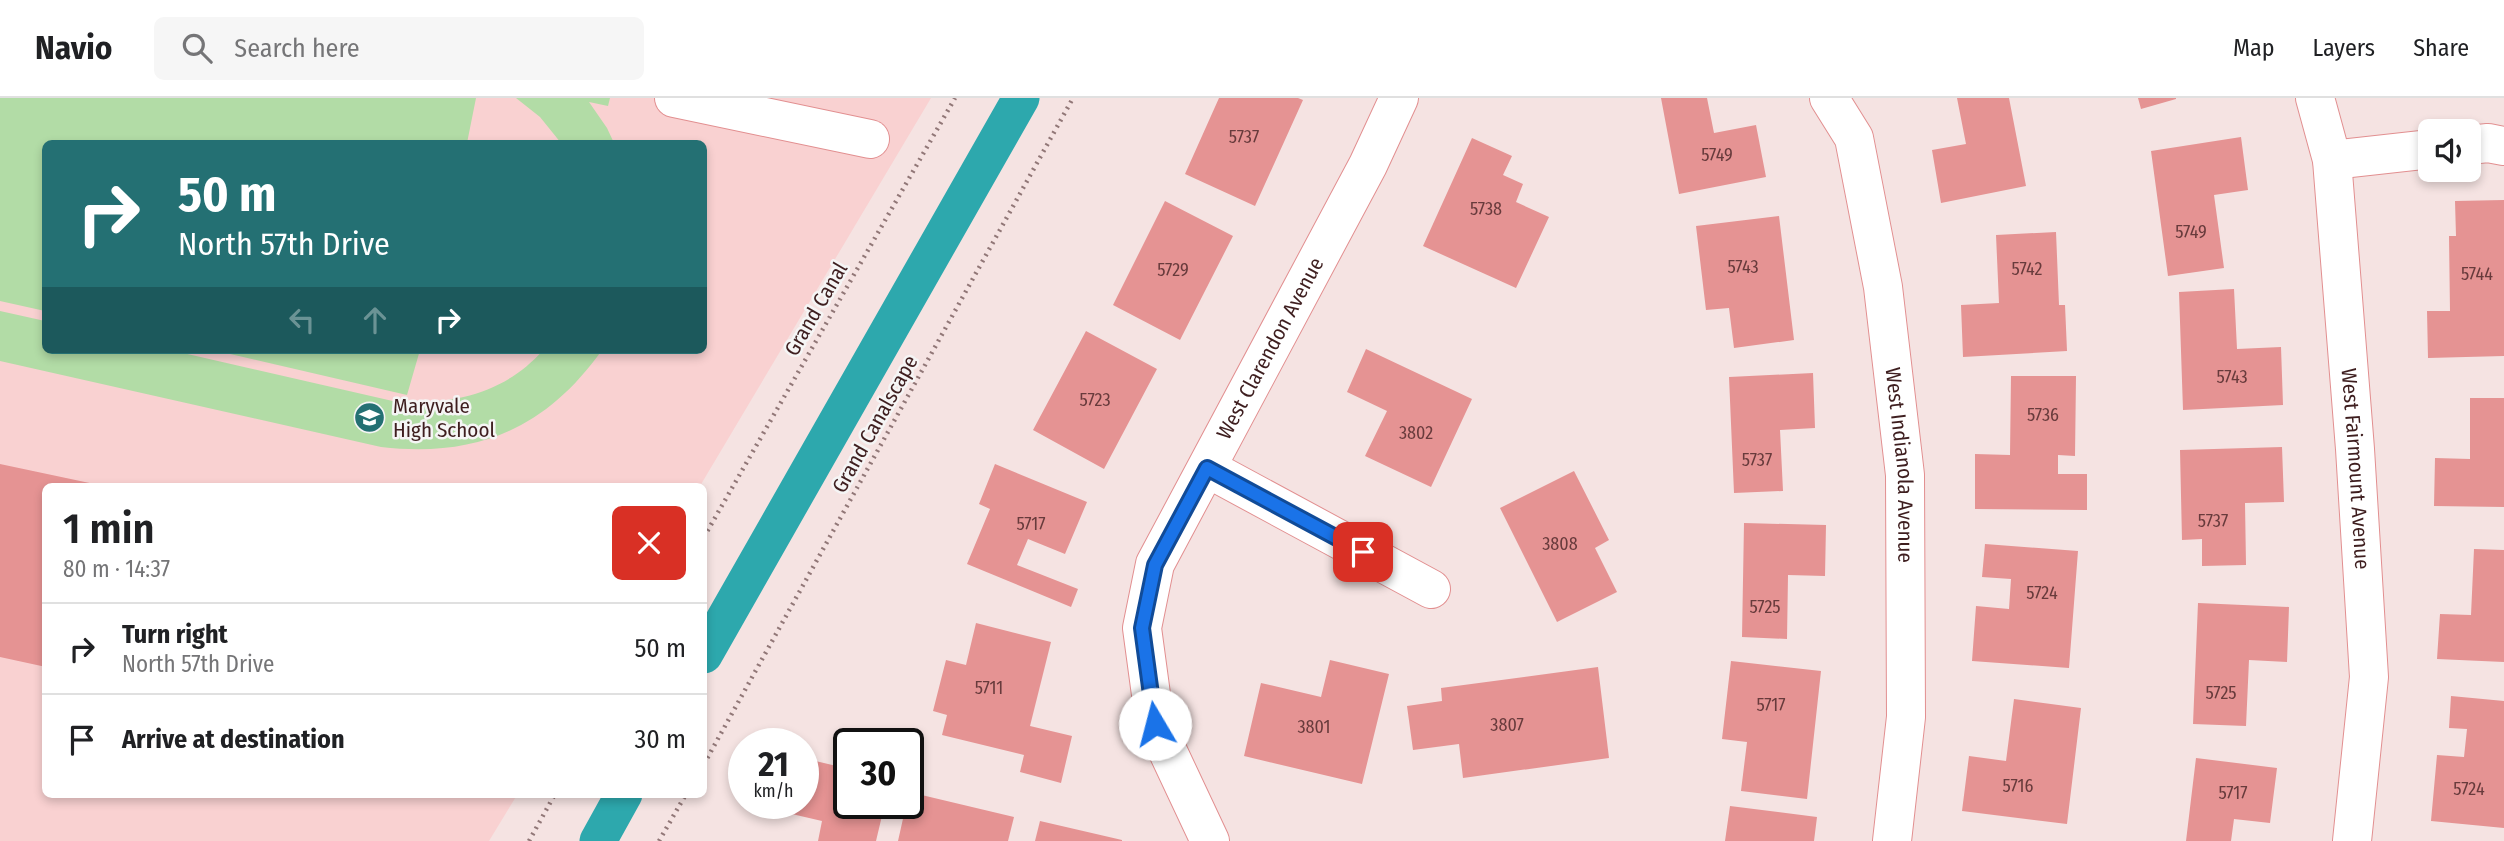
<!DOCTYPE html>
<html lang="en">
<head>
<meta charset="utf-8">
<style>
  :root { --surface:#fff; --page:#f6f6f6; --text:#202124; --muted:#757577; --line:#e0e0e0 }
  body { margin:0; font-family:"Fira Sans Condensed",sans-serif; background:var(--page); color:var(--text); height:100vh; display:flex; flex-direction:column; font-size:26px; white-space:nowrap }
  * { box-sizing:border-box; margin:0 }
  p { font-size:23px; color:var(--muted) }
  .icon { flex:none; width:38px; height:38px; fill:none; stroke:currentColor; stroke-width:2; stroke-linecap:round; stroke-linejoin:round }
  .map { position:relative; flex:1; overflow:hidden }
  .side { position:absolute; left:42px; top:385px; width:665px; height:315px; display:flex; flex-direction:column; background:var(--surface); border-radius:10px; box-shadow:0 4px 10px #0003 }
  .side>* { flex:none }
  .hud { position:absolute; left:42px; top:42px; width:665px; height:214px; border-radius:10px; box-shadow:0 4px 10px #0003; background:#247073; color:#fff; overflow:hidden }
  .tools { position:absolute; left:2418px; top:21px; display:grid; gap:14px }
  .tools a { display:grid; place-items:center; width:63px; height:63px; border-radius:10px; background:var(--surface); box-shadow:0 4px 10px #0003; font-size:35px }
  .speed { position:absolute; left:728px; top:630px; display:flex; gap:14px; font-size:35px; font-weight:700; text-align:center }
  .speed>* { display:grid; place-content:center; width:91px; height:91px; border-radius:50%; background:var(--surface); box-shadow:0 4px 10px #0003; line-height:1 }
  .speed small { font-size:18px; font-weight:400 }
  .speed .limit { border:4px solid #111; border-radius:10px; background:#fff; color:#111 }
  .pin { position:absolute; display:grid; place-items:center; width:60px; height:60px; color:#fff; margin:-30px; border-radius:14px; box-shadow:0 4px 10px #0006 }
  .me { position:absolute; width:77px; margin:-38px; rotate:352deg; stroke-linejoin:round; filter:drop-shadow(0 0 5px #0008) }
  .turn { display:flex; align-items:center; gap:24px; height:147px; padding:0 21px; font-size:32px }
  .turn .icon { width:91px; height:91px; stroke-width:2.5 }
  .turn b { display:block; font-size:49px; line-height:60px }
  .lanes { display:flex; align-items:center; height:66px; padding:0 21px; background:#0003; justify-content:center; gap:35px; direction:ltr }
  .lanes .off { opacity:.35 }
  .round { display:grid; place-items:center; flex:none; width:74px; height:74px; border-radius:10px; background:var(--page) }
  .headline { display:flex; align-items:center; justify-content:space-between; height:119px; padding:0 21px }
  h1 { font-size:42px; font-weight:600; line-height:52px }
  ul { padding:0; list-style:none }
  li { display:flex; align-items:center; gap:21px; height:91px; padding:0 21px; border-top:2px solid var(--line) }
  li div { flex:1 }
  li b { display:block; font-size:26px }
  li em { font-style:normal }
  header { display:flex; align-items:center; gap:42px; box-sizing:border-box; height:98px; padding:0 35px; background:var(--surface); border-bottom:2px solid var(--line) }
  header strong { font-size:33px }
  nav { display:flex; gap:38px; margin-inline-start:auto; font-size:24px }
  .search { width:490px; height:63px; background:var(--page); display:flex; align-items:center; gap:18px; box-sizing:border-box; padding:0 24px; border-radius:10px; color:var(--muted); font-size:26px }
  .map>svg:first-child { display:block }
  .built { fill:#f9d1d1; fill-rule:evenodd }
  .green { fill:#b2dca6 }
  .lines { fill:none; stroke-linecap:round; stroke-linejoin:round }
  .canal { stroke:#2da8ad; stroke-width:37 }
  .building { fill:#e59393 }
  .minor-casing { stroke:#e28f90; stroke-width:40 }
  .path { stroke:#917777; stroke-width:4.5; stroke-dasharray:2 5; stroke-linecap:butt }
  .minor { stroke:#fff; stroke-width:38 }
  .route-casing { stroke:#114b97; stroke-width:18 }
  .route { stroke:#1a73e8; stroke-width:12 }
  .labels { text-anchor:middle; stroke-width:5; stroke-linejoin:round; paint-order:stroke }
  .number-label { font-size:18px; fill:#683b3c }
  .street-label { font-size:21px; fill:#3e1e1f; stroke:#f5f5f5 }
  .poi-label { font-size:21px; fill:#3e1e1f; stroke:#f5f5f5; text-anchor:start }
</style>
</head>
<body>
<header>
<strong>Navio</strong>
<div class="search"><svg class="icon" aria-label="search" viewBox="0 0 24 24"><circle cx="10" cy="10" r="6"/><path d="M15 15l6 6"/></svg>Search here</div>
<nav><a>Map</a><a>Layers</a><a>Share</a></nav>
</header>
<div class="map">
<svg width="2504" height="743" viewBox="0 0 2504 743">
  <rect width="100%" height="100%" fill="#f5e3e2"/>
  <path class="built" d="M0,0H931L700,388H46V696L517,697L489,743H0ZM46,46H704V252H46Z"/>
  <path class="green" d="M0,0H476L467,45L46,46L45,213L0,203Z
    M516,0H610L608,8L589,4L607,30L614,45H561L540,19Z
    M0,213L45,223L46,252H170L397,304C452,307 506,295 543,252H602C546,331 476,360 381,349L0,263Z
    M213,252H420L407,297Z"/>
  <g class="lines">
    <path class="canal" d="M704,557L1021,0
      M598,743L624,696"/>
  </g>
  <path class="building" d="M1219,0H1298L1303,2L1255,108L1185,76Z
    M1661,0H1707L1714,35L1756,27L1766,79L1679,96Z
    M1957,0H2009L2026,88L1941,105L1932,52L1966,46Z
    M2138,0H2176V1L2141,11Z
    M2241,39L2248,92L2214,97L2224,170L2168,178L2151,53Z
    M1472,40L1512,58L1503,77L1523,86L1516,104L1549,119L1516,190L1423,148Z
    M2504,102V258L2428,260L2427,213H2450L2449,138H2456L2455,103Z
    M1165,103L1233,138L1180,242L1113,207Z
    M1779,118L1794,242L1734,250L1729,210L1706,212L1696,128Z
    M2056,134L2059,207H2065L2067,253L1963,259L1961,207L1999,205L1996,137Z
    M2234,191L2237,251L2281,249L2283,307L2183,312L2179,194Z
    M1086,233L1157,271L1104,371L1033,332Z
    M1366,251L1472,301L1431,389L1365,358L1387,313L1347,294Z
    M1813,275L1815,330L1780,332L1783,393L1734,395L1729,279Z
    M2011,278H2076L2075,358L2058,357V376H2087V412L1975,411V356L2010,357Z
    M2470,300H2504V409L2434,408L2435,360L2470,361Z
    M2282,349L2284,404L2245,405L2246,467L2202,468V441L2182,442L2180,352Z
    M0,366L99,387L46,388V569L0,559Z
    M995,366L1087,404L1065,456L1028,441L1017,467L1078,491L1071,509L967,466L990,411L979,406Z
    M1574,373L1609,442L1595,450L1617,494L1557,524L1500,410Z
    M1744,425L1826,427L1825,478L1788,477L1787,541L1742,539Z
    M1985,446L2078,453L2069,570L1972,563L1976,508L2009,511L2011,481L1982,479Z
    M2474,451L2504,452V564L2437,561L2440,516L2471,517Z
    M2198,505L2289,509L2287,564L2249,562L2246,628L2193,626Z
    M976,525L1051,544L1030,628L1072,638L1061,685L1020,674L1024,657L942,637L947,617L933,613L946,562L966,567Z
    M1330,562L1389,576L1362,686L1244,658L1261,585L1321,599Z
    M1731,563L1821,573L1807,701L1741,693L1747,644L1722,641Z
    M1598,569L1609,660L1463,680L1459,646L1413,652L1407,608L1442,603L1441,590Z
    M2451,598L2504,603V730L2431,723L2437,657L2464,659L2467,631L2449,630Z
    M2014,601L2081,610L2067,726L1962,713L1969,658L2006,663Z
    M803,660L849,671V705H885L876,743H818L822,723L779,713L780,705H803Z
    M2196,660L2277,670L2270,725L2234,721L2231,743H2186Z
    M909,694L1014,719L1008,743H898Z
    M1730,708L1817,719L1814,743H1725Z
    M1040,723L1122,742V743H1035Z"/>
  <g class="lines">
    <defs>
      <g id="minor">
        <path d="M674,0L870,41"/>
        <path id="s1" d="M1829,0L1854,40L1883,189L1905,377L1906,619L1892,743"/>
        <path id="s2" d="M2315,0L2332,62L2355,351L2369,579L2352,743"/>
        <path d="M2469,47L2488,45L2504,48"/>
        <path d="M2332,62L2431,51"/>
        <path d="M1207,370L1431,491"/>
        <path id="s3" d="M1210,743L1155,626L1142,530L1155,466L1368,67L1399,0"/>
      </g>
    </defs>
    <use href="#minor" class="minor-casing"/>
    <path class="path" d="M704,439L955,0
      M704,666L1073,0
      M529,743L555,696
      M659,743L686,696"/>
    <use href="#minor" class="minor"/>
  </g>
  <g class="lines">
    <defs>
      <path id="route" d="M1155,626L1142,530L1155,467L1207,370L1363,454"/>
    </defs>
    <use href="#route" class="route-casing"/>
    <use href="#route" class="route"/>
  </g>
  <defs>
    <symbol id="school-disc" viewBox="-11 -11 22 22"><circle r="9.5" fill="#247073" stroke="#f5f5f5"/><path d="M0-5L7-2L0 1L-7-2ZM-4 1L0 2.5L4 1V4Q0 6-4 4Z" fill="#fff"/></symbol>
  </defs>
  <g fill-rule="evenodd">
    <use href="#school-disc" x="352" y="302" width="35" height="35"/>
  </g>
  <g class="labels">
    <g class="number-label">
      <text x="1244" y="45">5737</text>
      <text x="1717" y="63">5749</text>
      <text x="1486" y="117">5738</text>
      <text x="2191" y="140">5749</text>
      <text x="1743" y="175">5743</text>
      <text x="2027" y="177">5742</text>
      <text x="1173" y="178">5729</text>
      <text x="2477" y="182">5744</text>
      <text x="2232" y="285">5743</text>
      <text x="1095" y="308">5723</text>
      <text x="2043" y="323">5736</text>
      <text x="1416" y="341">3802</text>
      <text x="1757" y="368">5737</text>
      <text x="2213" y="429">5737</text>
      <text x="1031" y="432">5717</text>
      <text x="1560" y="452">3808</text>
      <text x="2042" y="501">5724</text>
      <text x="1765" y="515">5725</text>
      <text x="989" y="596">5711</text>
      <text x="2221" y="601">5725</text>
      <text x="1771" y="613">5717</text>
      <text x="1507" y="633">3807</text>
      <text x="1314" y="635">3801</text>
      <text x="2018" y="694">5716</text>
      <text x="2469" y="697">5724</text>
      <text x="2233" y="701">5717</text>
    </g>
    <g class="street-label">
      <text transform="translate(816 211) rotate(-60)" y="7">Grand Canal</text>
      <text dy="7" stroke="none"><textPath href="#s3" startOffset="536">West Clarendon Avenue</textPath></text>
      <text transform="translate(875 326) rotate(-61)" y="7">Grand Canalscape</text>
      <text dy="7" stroke="none"><textPath href="#s1" startOffset="378">West Indianola Avenue</textPath></text>
      <text dy="7" stroke="none"><textPath href="#s2" startOffset="374">West Fairmount Avenue</textPath></text>
    </g>
    <g class="poi-label">
      <text x="393" y="315">Maryvale<tspan x="393" dy="24">High School</tspan></text>
    </g>
  </g>
</svg>
<div class="tools">
<a><svg class="icon" aria-label="sound" viewBox="0 0 24 24"><path d="M4 9h4l5-4v14l-5-4H4zM17 9q2 3 0 6"/></svg></a>
</div>
<div class="speed"><div>21<small>km/h</small></div><div class="limit">30</div></div>
<div class="pin" style="left:1363px;top:454px;background:#d93025"><svg class="icon" aria-label="arrive" viewBox="0 0 24 24"><path d="M6 21V4h12l-3 4 3 4H6"/></svg></div>
<svg class="me" style="left:1155px;top:626px" viewBox="-20 -20 40 40"><circle r="19" fill="#fff"/><path d="M0-13L10 11 0 6-10 11z" fill="#1a73e8"/></svg>
<div class="hud">
<div class="turn"><svg class="icon" aria-label="right" viewBox="0 0 24 24"><path d="M7 20v-9h11M14 6l5 5-5 5"/></svg><div><b>50 m</b>North 57th Drive</div></div>
<div class="lanes"><svg class="icon off" aria-label="left" viewBox="0 0 24 24"><path d="M17 20v-9H6M10 6l-5 5 5 5"/></svg><svg class="icon off" aria-label="ahead" viewBox="0 0 24 24"><path d="M12 20V5M6 11l6-6 6 6"/></svg><svg class="icon" aria-label="right" viewBox="0 0 24 24"><path d="M7 20v-9h11M14 6l5 5-5 5"/></svg></div>
</div>
<section class="side">
<div class="headline"><div><h1>1 min</h1><p>80 m · 14:37</p></div><a class="round" style="background:#d93025;color:#fff"><svg class="icon" aria-label="close" viewBox="0 0 24 24"><path d="M6 6l12 12M18 6L6 18"/></svg></a></div>
<ul>
<li><svg class="icon" aria-label="right" viewBox="0 0 24 24"><path d="M7 20v-9h11M14 6l5 5-5 5"/></svg><div><b>Turn right</b><p>North 57th Drive</p></div><em>50 m</em></li>
<li><svg class="icon" aria-label="arrive" viewBox="0 0 24 24"><path d="M6 21V4h12l-3 4 3 4H6"/></svg><div><b>Arrive at destination</b></div><em>30 m</em></li>
</ul>
</section>
</div>
</body>
</html>
